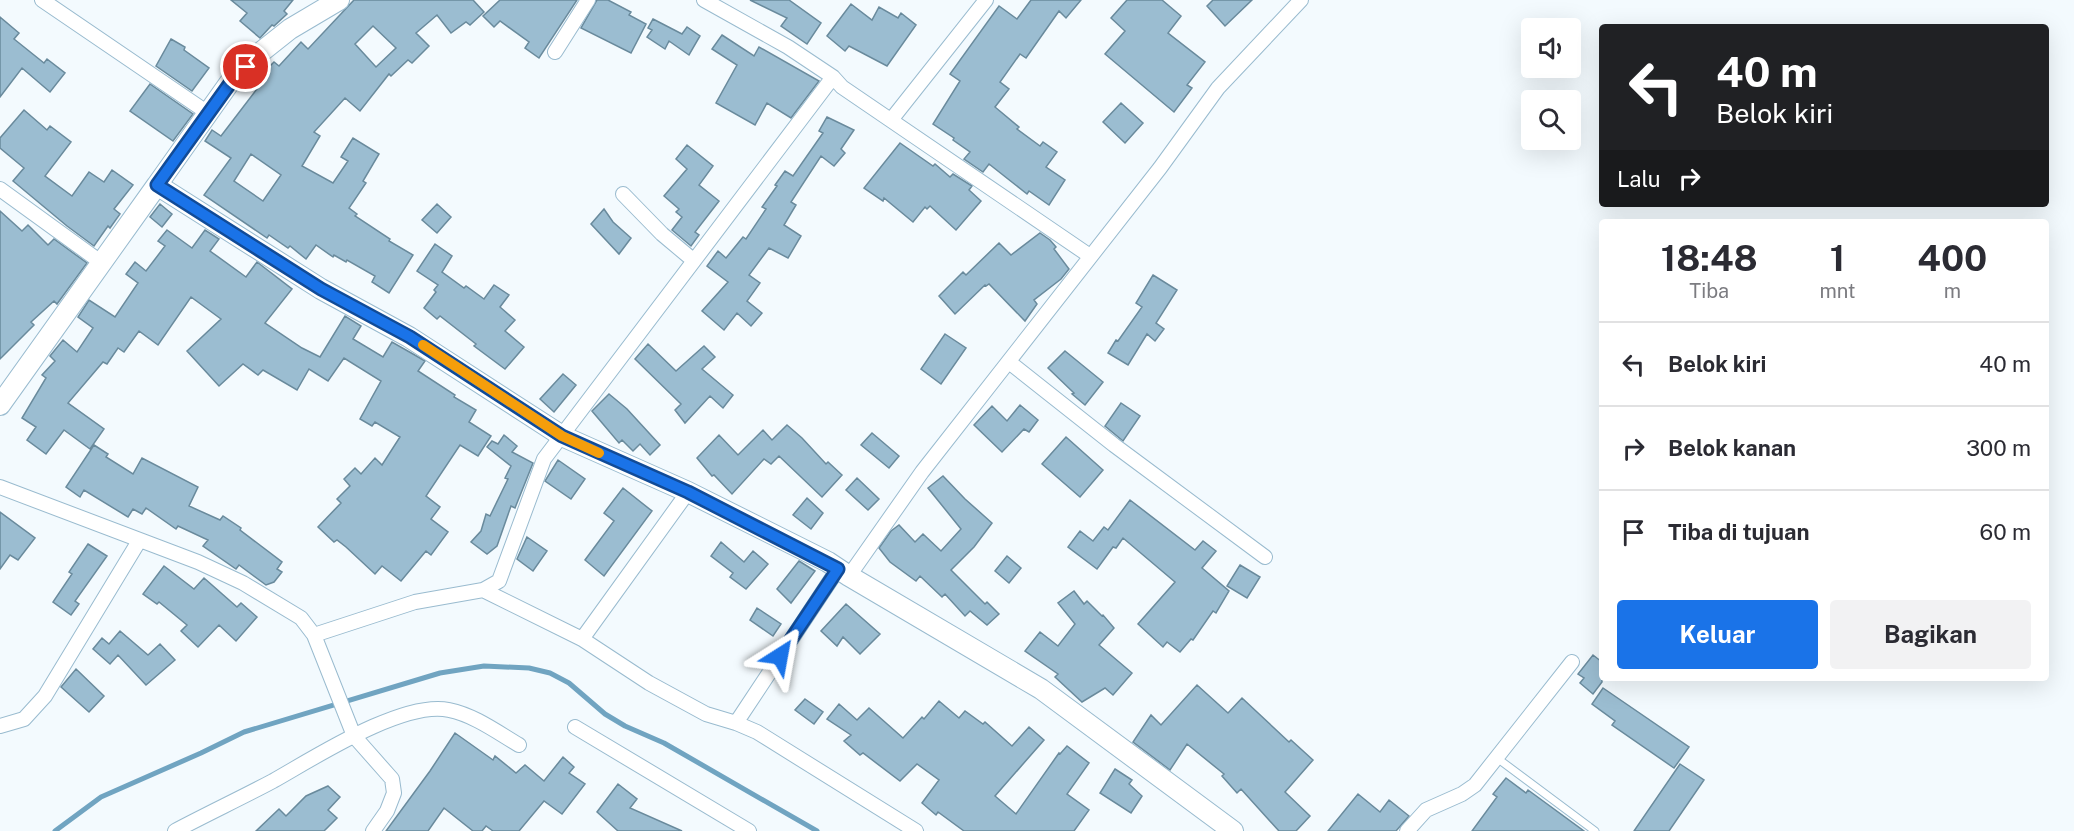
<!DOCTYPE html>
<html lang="id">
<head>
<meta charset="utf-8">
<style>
  :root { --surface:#fff; --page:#f2f2f3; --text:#2b2b33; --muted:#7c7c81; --line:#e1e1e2; --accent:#1a73e8 }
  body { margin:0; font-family:"Public Sans",sans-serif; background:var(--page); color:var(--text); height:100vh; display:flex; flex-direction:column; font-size:22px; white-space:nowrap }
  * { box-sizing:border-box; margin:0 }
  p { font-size:20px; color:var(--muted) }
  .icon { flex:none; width:33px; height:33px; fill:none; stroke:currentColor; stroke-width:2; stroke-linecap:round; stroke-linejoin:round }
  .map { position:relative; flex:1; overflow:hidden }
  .panel { position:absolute; left:1599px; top:219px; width:450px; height:462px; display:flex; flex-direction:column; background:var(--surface); border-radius:6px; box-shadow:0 6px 24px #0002 }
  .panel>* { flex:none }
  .guide { position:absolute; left:1599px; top:24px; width:450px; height:183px; border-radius:6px; box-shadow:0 6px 24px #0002; background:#202124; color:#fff; overflow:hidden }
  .buttons { position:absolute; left:1521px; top:18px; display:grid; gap:12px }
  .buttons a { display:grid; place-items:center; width:60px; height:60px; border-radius:6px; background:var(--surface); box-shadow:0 6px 24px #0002; font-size:30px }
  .pin { position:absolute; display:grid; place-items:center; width:51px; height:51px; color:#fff; margin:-26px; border:3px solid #fff; border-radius:50%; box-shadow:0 2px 6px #0007 }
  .me { position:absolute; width:66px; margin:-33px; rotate:34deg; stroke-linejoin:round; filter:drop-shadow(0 0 4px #0008) }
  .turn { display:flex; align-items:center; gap:21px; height:126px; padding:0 18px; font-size:27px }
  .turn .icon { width:78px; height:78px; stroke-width:2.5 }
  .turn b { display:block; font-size:42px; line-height:51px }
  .then { display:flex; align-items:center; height:57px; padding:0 18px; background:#0003; gap:12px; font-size:22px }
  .eta { display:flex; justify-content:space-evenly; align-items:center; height:102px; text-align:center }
  .eta b { font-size:36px; font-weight:700; line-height:42px }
  .action { display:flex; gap:12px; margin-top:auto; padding:12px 18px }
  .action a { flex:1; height:69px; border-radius:6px; background:var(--accent); color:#fff; font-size:24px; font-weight:700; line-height:69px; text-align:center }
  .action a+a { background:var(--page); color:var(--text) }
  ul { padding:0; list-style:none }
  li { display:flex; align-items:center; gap:18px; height:84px; padding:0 18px; border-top:2px solid var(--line) }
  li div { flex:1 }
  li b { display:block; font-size:22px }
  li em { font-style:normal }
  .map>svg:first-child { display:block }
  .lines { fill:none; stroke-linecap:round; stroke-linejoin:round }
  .stream { stroke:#70a4c1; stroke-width:5 }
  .building { fill:#9bbdd1; stroke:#698a9c; stroke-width:1.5; fill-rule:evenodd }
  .service-casing { stroke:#99bbcf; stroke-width:9 }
  .minor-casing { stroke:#99bbcf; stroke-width:16 }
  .secondary-casing { stroke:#99bbcf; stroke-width:22 }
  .service { stroke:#fff; stroke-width:7 }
  .minor { stroke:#fff; stroke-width:14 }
  .secondary { stroke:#fff; stroke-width:20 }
  .route-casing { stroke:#114b97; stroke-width:15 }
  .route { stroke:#1a73e8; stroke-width:10 }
  .slow { stroke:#f59e0b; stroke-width:10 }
</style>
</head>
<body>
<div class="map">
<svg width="2074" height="831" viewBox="0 0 2074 831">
  <rect width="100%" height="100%" fill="#f3fafe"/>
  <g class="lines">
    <path class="stream" d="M55,831L101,797L201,753L244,732L440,673L484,666L529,668L550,673L569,683L605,714L625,726L664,743L817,831"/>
  </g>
  <path class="building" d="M231,0H293L284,11L287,14L274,26L272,25L260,38L240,21L247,13Z
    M354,0H473L484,12L470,25L466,22L451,33L437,15L416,33L429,46L412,63L408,60L391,76L389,74L360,111L345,98L314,132L320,136L302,166L333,183L348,161L341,157L353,138L379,154L363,181L366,183L349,208L357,214L355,216L390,239L389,241L413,255L389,293L372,282L375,276L347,260L346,262L334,255L333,257L316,245L306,259L290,246L288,248L269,235L267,238L204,195L231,158L205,141L212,130L221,136L260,85L255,81L274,62L279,66L301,42L308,49ZM373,26L396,48L376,67L355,44ZM251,154L281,175L263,201L234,181Z
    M500,0H577L539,58L525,48L529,42L500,21L494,27L483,16Z
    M597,0H608L631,12L629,15L646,24L631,53L581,28Z
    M750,0H789L821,23L807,44L781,26L787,18Z
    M1031,0H1081L1066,18L1059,11L1026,58L1020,54L1000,82L1009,89L995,107L1019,127L1017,129L1040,146L1043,142L1057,152L1046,167L1065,180L1049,205L1029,191L1027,194L989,164L983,172L964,159L970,152L953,140L954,138L933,124L960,81L950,74L999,6L1017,19Z
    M1127,0H1162L1181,16L1168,33L1205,62L1187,85L1192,88L1174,112L1105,54L1125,31L1111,18Z
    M1213,0H1252L1225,26L1207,6Z
    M851,4L872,20L879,7L898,18L901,13L916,25L887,66L849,46L845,51L827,36Z
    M0,17L19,33L14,39L44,63L47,59L65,73L50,92L22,68L0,97Z
    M653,19L682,34L687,27L700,36L689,55L669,41L665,49L647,37L652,30L648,28Z
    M722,35L754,56L759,47L819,81L791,118L767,103L755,125L716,103L737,65L712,49Z
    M171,39L185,47L184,50L209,68L192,91L156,66Z
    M150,84L193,114L173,141L130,111Z
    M1121,103L1143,123L1125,143L1103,122Z
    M24,110L47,130L50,126L71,142L45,176L72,196L89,172L104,182L112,170L133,185L114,209L120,214L110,228L108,226L94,246L67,226L13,181L24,168L0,148V138Z
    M827,117L854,130L841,149L845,153L834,166L821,156L791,202L796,205L784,225L801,236L788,258L769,248L749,275L760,283L747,301L762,313L751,326L737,313L724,330L702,311L728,282L707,266L718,251L726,258L743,237L746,239L766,209L762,207L777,186L775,185L785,171L793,176L823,133L819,131Z
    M900,143L933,166L935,164L950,177L953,174L972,186L969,190L981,201L956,230L930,206L927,209L925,207L913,222L884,198L883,201L864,188Z
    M687,145L713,166L699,185L719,201L695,232L699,235L691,246L672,230L682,217L676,212L679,209L664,196L687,169L676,159Z
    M160,204L172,214L162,227L150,217Z
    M437,204L451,217L437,233L422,220Z
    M604,209L613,222L631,238L619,254L591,224Z
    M0,211L22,231L28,225L48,245L54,239L87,263L57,304L54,301L31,322L34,325L0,359Z
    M167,230L192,248L205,230L219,239L210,251L246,277L257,262L292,289L265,323L302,348L320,357L345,316L361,326L353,339L383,357L392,342L413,354L425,361L418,371L455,395L454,397L476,410L469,422L491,436L478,456L460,445L426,496L440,507L431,519L448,532L431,555L426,551L401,581L382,566L375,574L346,547L337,540L334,542L318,527L341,503L337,499L350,486L344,479L355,468L361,474L375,458L382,465L400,437L375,422L372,426L360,419L381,381L344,358L328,381L309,369L297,390L263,370L258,375L243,364L219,386L187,351L221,319L191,297L158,345L139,331L124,352L118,348L107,364L103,362L68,403L104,429L90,449L64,430L46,454L27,440L36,427L22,418L46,378L42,375L55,361L50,356L63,340L77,352L93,328L78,317L89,300L115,317L138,283L126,274L135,262L146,271L165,246L158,241Z
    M1040,233L1050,240L1056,247L1054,249L1069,269L1061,279L1034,300L1037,304L1025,321L989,284L986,286L985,285L955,314L939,296L963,272L966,275L999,243L1011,255Z
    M435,244L452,256L442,272L464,288L466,286L484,299L494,285L509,295L500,307L515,320L505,331L524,347L505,369L474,346L476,344L440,316L437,319L424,308L436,292L434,290L438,285L417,271Z
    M1153,275L1177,290L1156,323L1164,329L1155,341L1147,334L1128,365L1108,353L1116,340L1118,341L1142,307L1136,303Z
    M945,334L966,348L941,384L921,369Z
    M648,344L676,371L704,346L715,357L702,369L733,395L723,408L710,396L685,423L675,410L681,404L635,359Z
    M1065,351L1103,382L1085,405L1072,394L1074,393L1048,368Z
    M563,374L576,385L554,412L540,399Z
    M609,394L627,409L660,445L650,455L640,444L633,451L622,440L619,443L592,411Z
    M1121,403L1140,416L1123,441L1105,426Z
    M1020,405L1038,420L1029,432L1024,429L1002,452L974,425L992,406L1007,421Z
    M787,425L802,438L826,464L828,462L842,475L822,497L779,456L771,464L764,459L732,494L714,475L712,476L697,458L719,435L738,455L763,430L772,440Z
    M872,433L899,456L889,468L861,445Z
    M504,435L517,446L512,452L533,463L515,508L511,506L497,546L487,554L471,542L481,531L486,514L490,516L508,479L505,478L511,466L487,447L492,441L498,444Z
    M1066,437L1103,470L1080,497L1042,464Z
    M94,445L108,454L106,457L133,474L142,458L198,487L189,506L220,520L223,516L241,528L240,530L282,562L277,569L282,572L274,582L266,585L239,565L236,569L203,546L208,540L178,526L176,529L146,508L142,514L133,509L128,517L84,490L80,497L66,487Z
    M558,460L585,479L571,499L545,481Z
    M943,476L965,499L992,523L974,547L951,570L985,604L987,602L999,614L987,625L970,611L965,616L945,594L942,597L920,576L916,581L890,562L879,548L891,531L899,525L915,542L923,534L941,551L961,529L928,488Z
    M857,478L879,499L868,510L846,490Z
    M623,488L652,511L604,576L585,560L614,521L604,513Z
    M807,498L823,513L811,529L793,515Z
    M1130,500L1195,550L1203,541L1216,551L1202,568L1229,591L1216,613L1213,611L1193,640L1191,639L1180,652L1167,642L1163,647L1138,624L1175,582L1123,538L1116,548L1113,547L1097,569L1068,547L1080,531L1093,541L1104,527L1108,530Z
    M0,512L35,538L18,560L10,555L0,569Z
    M527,537L547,551L533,571L517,559Z
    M721,542L744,562L753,551L768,564L746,589L730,577L733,573L711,556Z
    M88,544L107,556L75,601L79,604L71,615L53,602L72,574L69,572Z
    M1007,556L1021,568L1009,583L995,571Z
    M799,561L815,571L791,603L777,589Z
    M1240,565L1260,577L1247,598L1227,586Z
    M164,566L194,589L204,578L237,607L241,603L257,617L236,641L219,625L198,647L181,631L187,625L159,602L157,604L143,594Z
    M1074,591L1084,604L1087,601L1102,616L1103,615L1114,628L1099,645L1132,673L1113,695L1105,688L1082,702L1055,677L1058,674L1025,651L1040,632L1058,646L1075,624L1058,603Z
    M846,604L880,634L860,654L843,637L837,646L821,631Z
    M757,608L781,624L773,636L750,620Z
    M120,631L148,655L160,644L175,660L146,685L118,655L110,664L93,649L102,638L109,644Z
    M1593,655L1602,662V682L1593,694L1580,683L1584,678L1578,674Z
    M76,669L104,696L89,712L61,687Z
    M1197,685L1228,713L1242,698L1289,742L1291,740L1313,760L1285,792L1310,816L1296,831H1279L1241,789L1237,793L1222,776L1224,774L1187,744L1170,770L1133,742L1151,715L1161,725Z
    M1603,688L1689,747L1674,768L1612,725L1615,721L1592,704Z
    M805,699L823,712L814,724L795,710Z
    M939,701L959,718L965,711L983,724L985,722L1012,746L1029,727L1044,740L995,796L1016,814L1059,753L1060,754L1067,746L1089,763L1067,794L1089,810L1074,831H964L938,812L936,815L922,803L939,780L917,764L900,781L863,753L860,755L844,741L851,735L827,719L839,704L857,720L869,708L903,738L922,717L924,719Z
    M455,733L493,760L495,756L516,773L525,765L544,781L563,757L574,767L569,773L585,784L562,814L544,801L519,831H493L486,826L482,831H473L444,808L428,831H386L430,771Z
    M1680,764L1704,780L1669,831H1634Z
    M1115,769L1132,780L1129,784L1142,796L1131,813L1100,793Z
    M1506,778L1526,793L1528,790L1584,831H1472L1497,797L1493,794Z
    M618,784L637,799L630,808L682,831H618L597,812Z
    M328,786L340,797L328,810L337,818L324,831H256L279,809L286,816L306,796Z
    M1358,794L1380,812L1389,800L1409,816L1396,831H1328Z"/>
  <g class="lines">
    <defs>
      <path id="service" d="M1497,758L1595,831"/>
      <path id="minor" d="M42,0L208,113
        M704,0L788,47L833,77L842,87L1090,256
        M555,52L588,0
        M891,120L986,0
        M0,189L102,263
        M623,194L662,234L693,260
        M1009,362L1114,445L1265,557
        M0,487L198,562L243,583L301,618L314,635L354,736L392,779L394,793L387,811L373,831
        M838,569L736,723L757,732L916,831
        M849,576L922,472L1160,168L1218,88L1301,0
        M483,590L582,639L649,683L706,714L736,723
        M314,635L415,602L483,590L499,581L544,459L833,77
        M582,639L688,492
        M0,726L24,719L45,696L139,541
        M575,727L749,831
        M175,831C207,814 241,798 273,781C314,758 403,700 449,710C474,715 497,732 519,745
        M1407,831L1426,810L1462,794L1475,785L1572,662"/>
      <path id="secondary" d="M339,0L290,29L261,52L230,82L157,185L321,289L409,337L562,436L688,492L828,562L849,576L1041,689L1233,831
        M0,405L157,185"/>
    </defs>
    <use href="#service" class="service-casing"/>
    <use href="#minor" class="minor-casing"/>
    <use href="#secondary" class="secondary-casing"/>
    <use href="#service" class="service"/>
    <use href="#minor" class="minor"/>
    <use href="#secondary" class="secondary"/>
  </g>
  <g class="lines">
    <defs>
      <path id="route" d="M246,67L231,82L157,185L321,289L410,337L562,436L688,492L838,569L780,656"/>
    </defs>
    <use href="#route" class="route-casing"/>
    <use href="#route" class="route"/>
    <path class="slow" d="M423,345L562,436L599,453"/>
  </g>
</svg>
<div class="buttons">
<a><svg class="icon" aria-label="sound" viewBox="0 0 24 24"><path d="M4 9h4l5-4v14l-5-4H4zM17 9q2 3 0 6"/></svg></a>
<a><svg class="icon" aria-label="search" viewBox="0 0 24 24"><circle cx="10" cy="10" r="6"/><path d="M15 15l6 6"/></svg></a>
</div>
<div class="pin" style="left:246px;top:67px;background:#d93025"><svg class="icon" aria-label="arrive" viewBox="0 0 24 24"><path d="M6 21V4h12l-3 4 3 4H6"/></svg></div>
<svg class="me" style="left:780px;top:656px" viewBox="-20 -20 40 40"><path d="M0-17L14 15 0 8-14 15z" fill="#1a73e8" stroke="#fff" stroke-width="4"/></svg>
<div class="guide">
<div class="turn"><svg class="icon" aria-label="left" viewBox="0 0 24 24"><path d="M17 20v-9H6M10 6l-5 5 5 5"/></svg><div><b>40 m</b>Belok kiri</div></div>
<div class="then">Lalu<svg class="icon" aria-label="right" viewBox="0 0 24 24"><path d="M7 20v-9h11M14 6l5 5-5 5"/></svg></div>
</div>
<section class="panel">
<div class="eta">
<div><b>18:48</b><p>Tiba</p></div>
<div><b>1</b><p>mnt</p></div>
<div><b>400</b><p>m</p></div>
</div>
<ul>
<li><svg class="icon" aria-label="left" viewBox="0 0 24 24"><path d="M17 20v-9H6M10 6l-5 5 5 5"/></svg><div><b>Belok kiri</b></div><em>40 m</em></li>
<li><svg class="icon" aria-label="right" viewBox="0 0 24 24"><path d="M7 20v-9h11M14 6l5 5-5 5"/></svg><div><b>Belok kanan</b></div><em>300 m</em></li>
<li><svg class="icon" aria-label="arrive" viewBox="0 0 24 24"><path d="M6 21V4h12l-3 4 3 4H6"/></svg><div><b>Tiba di tujuan</b></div><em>60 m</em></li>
</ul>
<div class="action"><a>Keluar</a><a>Bagikan</a></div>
</section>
</div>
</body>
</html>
